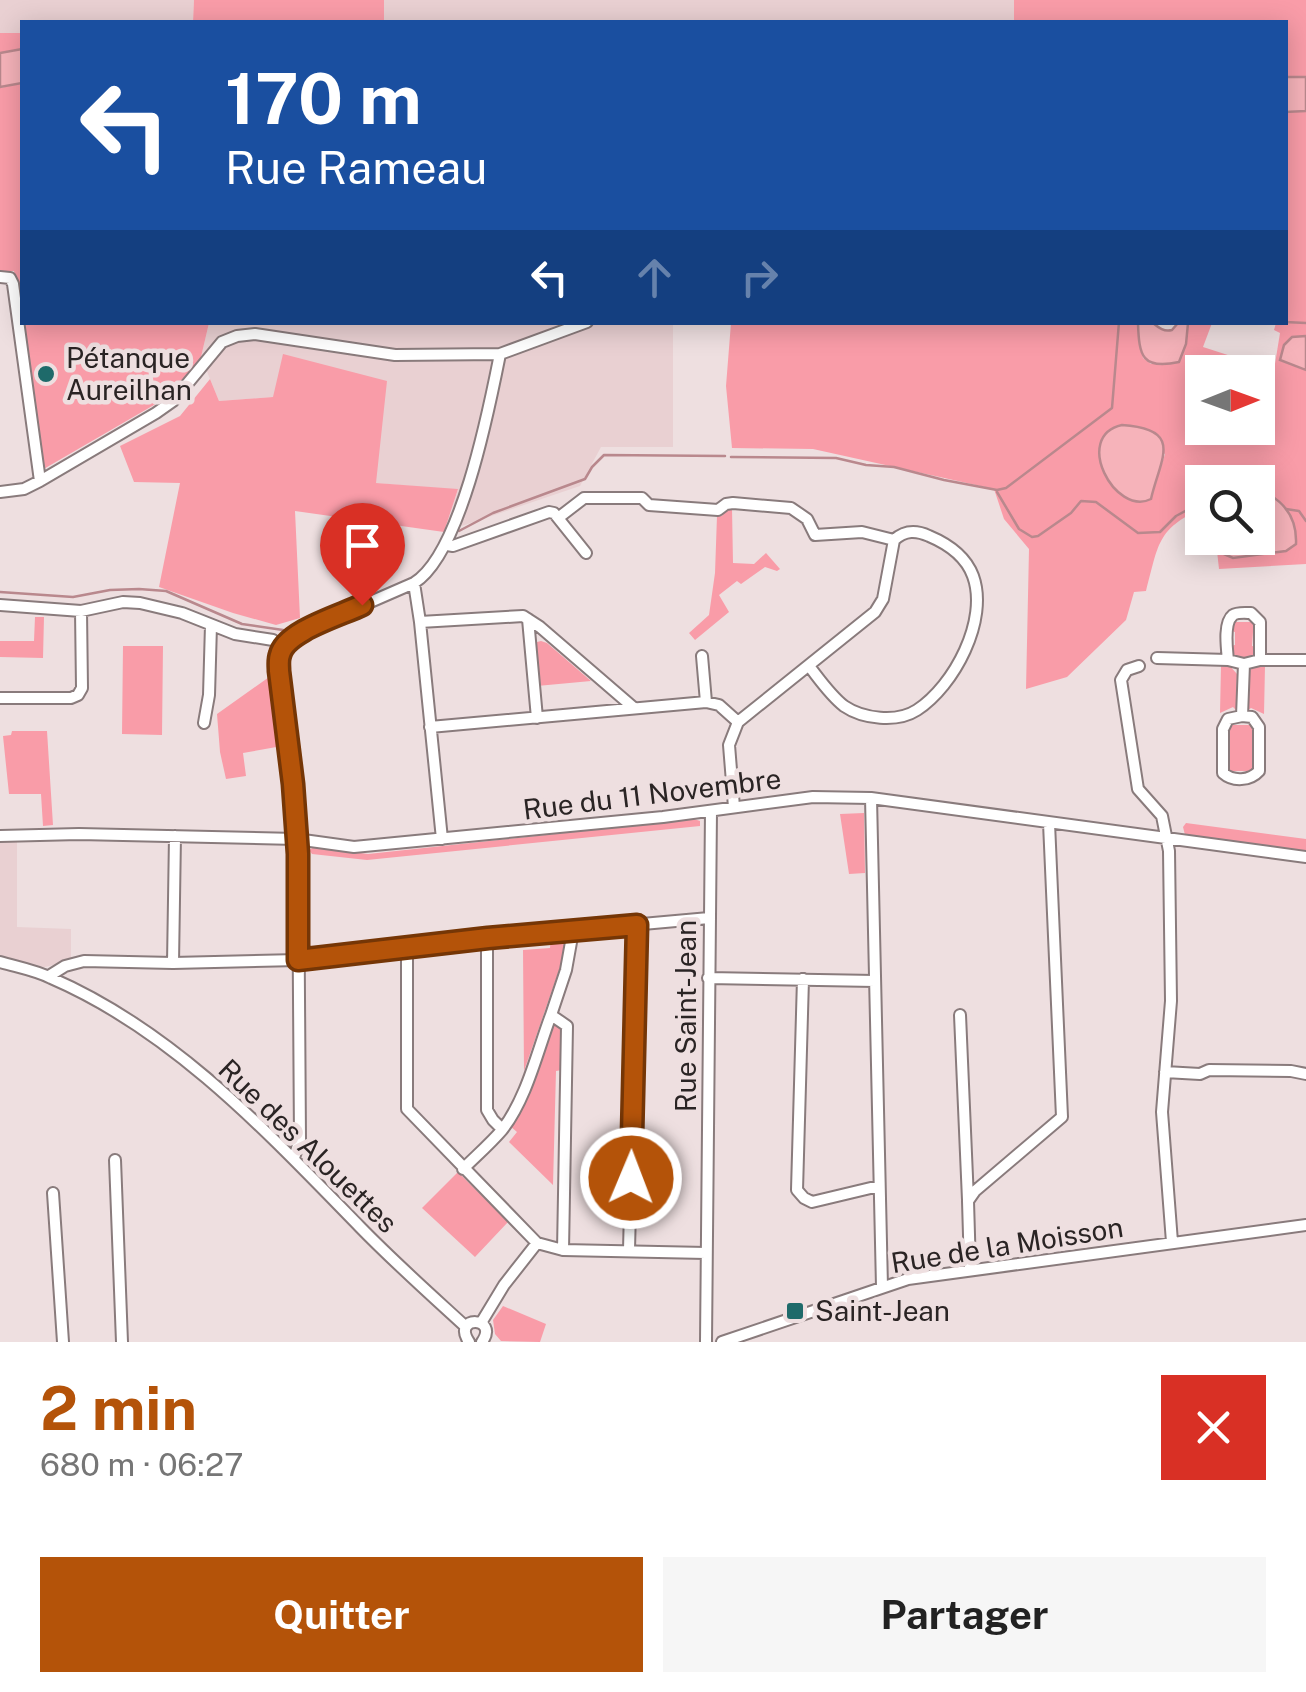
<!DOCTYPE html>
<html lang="fr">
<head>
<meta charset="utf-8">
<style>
  :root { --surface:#fff; --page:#f6f6f6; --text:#222; --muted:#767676; --accent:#b45309 }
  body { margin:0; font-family:"Public Sans",sans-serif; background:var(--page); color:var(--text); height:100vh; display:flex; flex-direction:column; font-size:38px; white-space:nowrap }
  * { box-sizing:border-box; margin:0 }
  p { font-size:32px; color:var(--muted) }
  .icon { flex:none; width:55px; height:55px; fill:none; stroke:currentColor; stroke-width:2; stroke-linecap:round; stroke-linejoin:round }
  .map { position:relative; height:1342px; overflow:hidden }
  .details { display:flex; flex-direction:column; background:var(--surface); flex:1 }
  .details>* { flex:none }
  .hud { position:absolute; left:20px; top:20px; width:1268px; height:305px; border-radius:0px; box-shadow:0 5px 25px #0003; background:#1a4fa0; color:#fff; overflow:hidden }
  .needle { width:65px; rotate:89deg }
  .controls { position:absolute; left:1185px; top:355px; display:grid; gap:20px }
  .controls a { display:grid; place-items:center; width:90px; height:90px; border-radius:0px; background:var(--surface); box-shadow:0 5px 25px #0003; font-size:50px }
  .pin { position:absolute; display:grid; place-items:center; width:85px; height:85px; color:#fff; margin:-102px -42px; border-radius:50% 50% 50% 0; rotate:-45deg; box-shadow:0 0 10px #0007 }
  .pin .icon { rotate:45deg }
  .me { position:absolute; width:110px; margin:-55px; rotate:1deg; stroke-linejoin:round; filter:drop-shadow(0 0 8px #0008) }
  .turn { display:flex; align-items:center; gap:35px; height:210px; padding:0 40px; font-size:45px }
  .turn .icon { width:130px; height:130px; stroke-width:2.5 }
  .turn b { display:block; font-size:70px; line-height:85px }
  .lanes { display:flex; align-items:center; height:95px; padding:0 40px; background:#0003; justify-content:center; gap:50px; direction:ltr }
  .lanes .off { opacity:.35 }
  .round { display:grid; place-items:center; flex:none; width:105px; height:105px; border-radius:0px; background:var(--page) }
  .head { display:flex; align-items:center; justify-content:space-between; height:170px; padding:0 40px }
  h1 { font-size:60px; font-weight:700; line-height:75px; color:var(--accent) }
  .action { display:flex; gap:20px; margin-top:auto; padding:20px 40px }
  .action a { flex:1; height:115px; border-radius:0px; background:var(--accent); color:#fff; font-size:40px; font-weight:700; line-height:115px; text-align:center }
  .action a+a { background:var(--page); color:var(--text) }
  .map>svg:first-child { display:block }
  .built { fill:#e9d0d2 }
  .green { fill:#f99ca8; fill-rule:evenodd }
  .water { fill:#f6b3ba; stroke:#b9888d; stroke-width:2.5 }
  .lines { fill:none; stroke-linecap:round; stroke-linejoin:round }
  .stream { stroke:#b9888d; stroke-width:2.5 }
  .minor-casing { stroke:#897b7c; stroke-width:14 }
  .minor { stroke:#fff; stroke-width:10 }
  .route-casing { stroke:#753606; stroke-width:25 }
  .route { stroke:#b45309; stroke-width:18 }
  .poi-dot { fill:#1e6a6a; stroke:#eedfe0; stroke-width:4 }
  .labels { text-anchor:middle; stroke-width:9; stroke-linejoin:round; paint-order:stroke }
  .poi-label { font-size:28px; fill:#2a2424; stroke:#eedfe0; text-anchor:start }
  .street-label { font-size:28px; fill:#2a2424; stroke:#eedfe0 }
</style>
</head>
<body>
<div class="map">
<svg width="1306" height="1342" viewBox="0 0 1306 1342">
  <rect width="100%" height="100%" fill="#eedfe0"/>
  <path class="built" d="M0,0H194L193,22H22V33H0Z
    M384,0H1014V22H384Z
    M209,323H673V447H601L580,486L444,532L458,490L376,483L273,397L219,401L201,357Z
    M17,841V927L71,929V961L32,970L0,959V842Z"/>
  <path class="green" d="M194,0H384V22H193Z
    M1014,0H1306V77H1285V22H1014Z
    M0,33H22V49L0,53Z
    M22,83V322L209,323L201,357L184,380L166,398L42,470L14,271L0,272V88Z
    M1306,111V336C1291,337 1280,343 1281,361L1306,370V564L1219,569L1217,551L1233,558L1286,551L1296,544C1297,521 1288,506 1268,494L1258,496V482H1202V508C1156,530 1159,544 1146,591L1134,592L1126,620L1067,677L1026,689L1029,549L1004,519L994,489L813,449L732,448L726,386L731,323H1138L1143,358L1151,364H1175L1188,328V323H1212L1203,347L1274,370L1280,333L1274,330L1276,323L1285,322V112ZM1202,372H1258V428H1202ZM1109,430L1165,454L1151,499L1125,497C1105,480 1089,452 1109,430Z
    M283,354L387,381L376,483L458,489L444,532L295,511L300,618L276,625L233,613L159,587L180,483L134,482L120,446L180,416L210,379L219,401L273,397Z
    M728,507L732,508L733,563L754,564L766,553L780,569L777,571L765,567L741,584L737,581L719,595L729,612L695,640L689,633L709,615L715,573L717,516H722Z
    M35,617H44L43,658L0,657V641H34Z
    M1235,622H1254L1257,631L1253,632L1252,646L1257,647L1256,653L1247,660C1236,658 1233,656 1230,646L1235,645V632L1231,631Z
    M541,641L547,643L591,681L537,686L534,648L537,642Z
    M123,646H163L162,735L122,734Z
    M1229,665L1237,674L1236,710L1233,707L1220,713L1221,666Z
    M1257,666H1265L1264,714L1251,708L1248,710L1250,670Z
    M272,675L282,746L243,753L246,776L226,779L220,752L217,714Z
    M1229,725H1252L1257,733L1253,734V764L1256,765L1257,768L1250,775L1249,771H1233L1231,774H1229L1225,763L1229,762L1228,733H1225Z
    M12,731H47L53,825L43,826L41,794H9L3,736L11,735Z
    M864,813L865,873L849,874L840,814Z
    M694,819L700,821V826L367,860L312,854L309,850L314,847L368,854Z
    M1186,823L1306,839V852L1185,835L1183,827Z
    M551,937H565V953L524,1071L523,950L550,948Z
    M556,1022L564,1030L562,1070L556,1071L553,1185L509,1142L517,1132L510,1126L551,1025Z
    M458,1172L508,1222L475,1257L422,1208Z
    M503,1306L546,1324L540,1342L501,1341L495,1334L493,1320Z"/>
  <path class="water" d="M22,49V83L0,87V53Z
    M1285,77H1306V111L1285,112Z
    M1138,323H1153C1159,328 1164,332 1172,330L1178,323H1188L1186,344L1179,362C1142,370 1139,356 1138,323Z
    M1306,336V370L1280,360L1284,345L1292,337Z
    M1122,425C1185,429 1160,459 1151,499C1115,517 1072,436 1122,425Z
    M1268,494C1288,505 1297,522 1296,544L1286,551L1233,558L1217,551L1214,538H1258V496Z"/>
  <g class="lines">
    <path class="stream" d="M1285,322L1306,323
      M731,457L836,458L866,465L894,467L944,480L997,490L1006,488L1112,408L1119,322
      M997,492L1019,529L1032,537L1038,536L1071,513L1081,501L1096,502L1138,533L1160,532L1176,516L1202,502
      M1286,509L1299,511L1306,521
      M459,531L493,513L585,479L592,467L604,455L725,456
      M0,592L73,597L110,590L139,589L166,591L242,624L283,630"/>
    <defs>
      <path id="minor" d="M0,277L10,278L13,284L40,481
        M0,492L24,489L40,481L156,413L173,401L222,342L237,336L255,334L395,355L500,354L587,322
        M558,518L584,498H642L649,505L718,510L726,504L733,503L791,508L807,519L815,535L862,532L894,540
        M447,545L453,546L549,512L554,513L586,553
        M414,583L420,622L442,839
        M0,605L81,611L123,602L140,603L182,613L235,634L273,640
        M528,619L537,718
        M420,622L523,616L540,627L634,708
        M702,656L706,702
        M1157,658L1228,660L1244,664L1260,660H1306
        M1228,660C1227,649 1223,623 1233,615C1237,612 1246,613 1251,613L1260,622V660
        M1139,666L1127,670L1121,680L1138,789L1162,816L1169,851L1171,1001L1162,1112L1172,1242
        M0,698H71L78,695L82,688L81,611
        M1242,716L1228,719L1223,729V773C1233,782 1250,781 1259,771V727L1252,717L1242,716L1244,664
        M738,722L875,612L883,599L894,540C905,530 916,530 929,536C948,544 966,557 973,576C989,620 954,686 917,710C897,723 863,719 844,706C830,695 820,680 809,666
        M204,723L209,695L211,625
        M430,727L706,702L719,705L738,722L729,745L734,807
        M871,798L882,1287
        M0,836L79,834L296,839L354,847L663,817L813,797L871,798L1306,857
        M487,938V1110L493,1120L502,1129
        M407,948V1109L537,1243L563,1250L706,1253
        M0,962C17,967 35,970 51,978C174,1031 268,1133 360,1227C394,1262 430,1294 466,1327
        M173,963L175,836
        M49,976L65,966L84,961L173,963L298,960L487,938L709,918
        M708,978L875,981
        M803,979L797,1190L804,1198L812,1202L879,1186
        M960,1015L968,1200
        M1165,1072L1200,1074L1209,1070L1291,1071L1306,1074
        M294,1158L300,1139L298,854L293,784L279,671L280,654L287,641L306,630L414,583C461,554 489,409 500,354
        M115,1160L122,1342
        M463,1169C476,1156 490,1144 502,1130C527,1098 537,1052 551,1015
        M53,1193L63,1342
        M563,1250L567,1026L551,1015L566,970L573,931
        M629,1250L637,925
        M970,1269L968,1201L975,1191L1062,1117L1049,823
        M481,1323L504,1285L537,1243
        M469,1342C451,1315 500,1316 482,1342
        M706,1342L711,811
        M722,1342L908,1279L1306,1225"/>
    </defs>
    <use href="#minor" class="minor-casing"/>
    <use href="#minor" class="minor"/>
  </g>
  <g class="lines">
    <defs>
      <path id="route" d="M362,605C342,615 285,631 280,655C278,660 279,666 279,671L293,784L298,854V960L488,938L637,925L631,1178"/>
    </defs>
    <use href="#route" class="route-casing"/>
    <use href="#route" class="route"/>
  </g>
  <g class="poi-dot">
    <circle cx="46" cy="374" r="10"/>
    <rect x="785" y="1301" width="20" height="20" rx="5"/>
  </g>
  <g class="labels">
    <g class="poi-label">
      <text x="66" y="368">Pétanque<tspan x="66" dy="32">Aureilhan</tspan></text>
      <text x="815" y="1321">Saint-Jean</text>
    </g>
    <g class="street-label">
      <text transform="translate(652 794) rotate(-7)" y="10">Rue du 11 Novembre</text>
      <text transform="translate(686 1016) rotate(-90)" y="10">Rue Saint-Jean</text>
      <text transform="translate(308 1146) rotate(44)" y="10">Rue des Alouettes</text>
      <text transform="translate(1007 1245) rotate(-9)" y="10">Rue de la Moisson</text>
    </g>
  </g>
</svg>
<div class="controls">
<a><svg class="needle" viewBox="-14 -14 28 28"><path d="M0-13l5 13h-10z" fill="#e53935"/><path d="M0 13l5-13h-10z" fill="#767676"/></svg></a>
<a><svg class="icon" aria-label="search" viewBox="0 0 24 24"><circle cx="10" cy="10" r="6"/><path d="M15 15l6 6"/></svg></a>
</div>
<div class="pin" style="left:362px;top:605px;background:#d93025"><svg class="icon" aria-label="arrive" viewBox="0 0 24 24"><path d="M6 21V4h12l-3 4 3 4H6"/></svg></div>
<svg class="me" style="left:631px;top:1178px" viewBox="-20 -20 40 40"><circle r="17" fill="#b45309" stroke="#fff" stroke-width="3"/><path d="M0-11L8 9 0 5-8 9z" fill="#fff"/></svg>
<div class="hud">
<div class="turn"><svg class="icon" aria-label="left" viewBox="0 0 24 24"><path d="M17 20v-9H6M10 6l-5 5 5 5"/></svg><div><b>170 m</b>Rue Rameau</div></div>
<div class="lanes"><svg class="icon" aria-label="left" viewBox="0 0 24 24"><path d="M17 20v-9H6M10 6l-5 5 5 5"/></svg><svg class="icon off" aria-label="ahead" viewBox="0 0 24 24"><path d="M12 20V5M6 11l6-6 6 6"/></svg><svg class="icon off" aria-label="right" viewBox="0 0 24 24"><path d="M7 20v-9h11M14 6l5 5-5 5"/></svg></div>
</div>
</div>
<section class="details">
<div class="head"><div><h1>2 min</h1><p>680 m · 06:27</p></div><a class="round" style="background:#d93025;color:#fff"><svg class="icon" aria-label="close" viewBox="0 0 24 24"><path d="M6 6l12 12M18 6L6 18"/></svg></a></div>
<div class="action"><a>Quitter</a><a>Partager</a></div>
</section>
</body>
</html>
